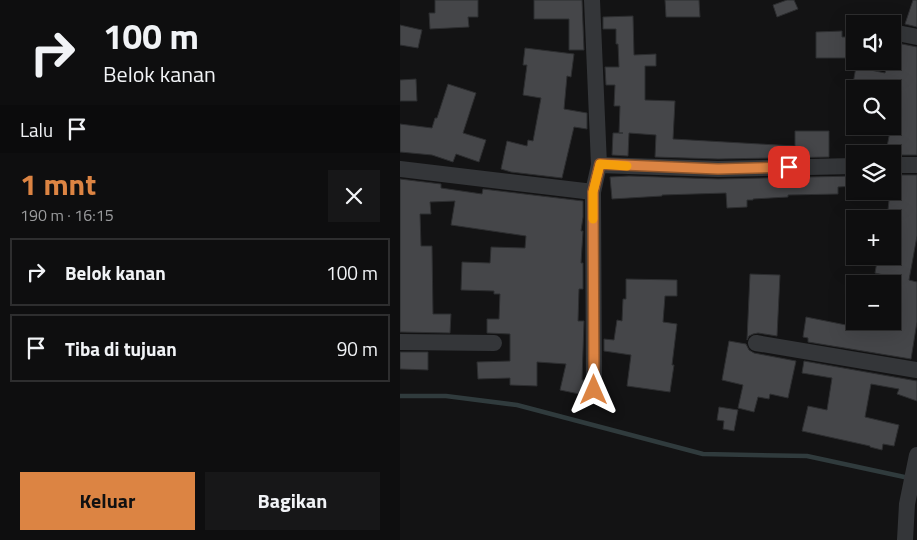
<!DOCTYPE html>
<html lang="id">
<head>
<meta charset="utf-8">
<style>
  :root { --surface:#0e0e0f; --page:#171718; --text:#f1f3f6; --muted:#9b9c9e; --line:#2e2e2f; --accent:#dc8443 }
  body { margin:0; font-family:"Titillium Web",sans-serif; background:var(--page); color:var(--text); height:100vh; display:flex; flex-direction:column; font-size:19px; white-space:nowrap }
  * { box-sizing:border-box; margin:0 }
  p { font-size:16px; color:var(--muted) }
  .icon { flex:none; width:28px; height:28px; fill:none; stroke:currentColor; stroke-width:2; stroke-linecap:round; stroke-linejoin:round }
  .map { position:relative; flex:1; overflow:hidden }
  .panel { display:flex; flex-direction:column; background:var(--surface); width:400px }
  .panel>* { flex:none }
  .hud { background:#0e0e0f; color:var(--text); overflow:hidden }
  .fabs { position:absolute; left:446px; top:15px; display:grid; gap:10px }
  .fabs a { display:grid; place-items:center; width:55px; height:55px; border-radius:0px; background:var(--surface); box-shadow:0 5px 20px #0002,0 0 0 1px var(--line); font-size:25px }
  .pin { position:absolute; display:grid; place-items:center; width:42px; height:42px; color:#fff; margin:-21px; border-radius:10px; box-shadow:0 2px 8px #0006 }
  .me { position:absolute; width:55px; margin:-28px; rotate:0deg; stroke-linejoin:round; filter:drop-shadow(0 0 4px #0008) }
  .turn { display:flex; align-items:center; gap:18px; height:105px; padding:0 20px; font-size:22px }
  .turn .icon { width:65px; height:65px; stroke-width:2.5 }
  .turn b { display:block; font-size:35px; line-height:42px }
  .then { display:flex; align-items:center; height:48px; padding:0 20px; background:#0003; gap:10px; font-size:19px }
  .round { display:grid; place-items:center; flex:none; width:52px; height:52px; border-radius:0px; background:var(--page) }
  .summary { display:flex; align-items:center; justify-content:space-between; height:85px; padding:0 20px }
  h1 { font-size:30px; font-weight:700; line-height:38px; color:var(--accent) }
  .primary-button { display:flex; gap:10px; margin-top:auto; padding:10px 20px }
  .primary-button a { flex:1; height:58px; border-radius:0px; background:var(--accent); color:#111; font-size:20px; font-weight:700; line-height:58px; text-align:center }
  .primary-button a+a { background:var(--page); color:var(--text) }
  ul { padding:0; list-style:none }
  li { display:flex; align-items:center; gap:15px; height:68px; margin:0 10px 8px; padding:0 10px; border:2px solid var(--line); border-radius:0px }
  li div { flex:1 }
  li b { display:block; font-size:19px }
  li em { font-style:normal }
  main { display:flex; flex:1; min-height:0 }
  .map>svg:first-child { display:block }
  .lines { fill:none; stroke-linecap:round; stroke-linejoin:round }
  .stream { stroke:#303b3d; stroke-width:4.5 }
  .building { fill:#454649; stroke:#2d2e30 }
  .street { stroke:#343639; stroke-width:16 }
  .route-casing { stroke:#8f562c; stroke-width:12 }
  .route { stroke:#dc8443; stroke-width:9 }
  .slow { stroke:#f59e0b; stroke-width:9 }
</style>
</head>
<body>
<main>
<section class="panel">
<div class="hud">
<div class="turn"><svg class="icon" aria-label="right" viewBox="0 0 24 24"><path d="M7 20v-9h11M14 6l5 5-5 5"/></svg><div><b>100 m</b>Belok kanan</div></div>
<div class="then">Lalu<svg class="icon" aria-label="arrive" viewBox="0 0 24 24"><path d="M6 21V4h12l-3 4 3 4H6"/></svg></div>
</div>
<div class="summary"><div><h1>1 mnt</h1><p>190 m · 16:15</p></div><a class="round"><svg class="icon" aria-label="close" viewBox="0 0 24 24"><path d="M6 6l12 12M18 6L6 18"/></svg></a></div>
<ul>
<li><svg class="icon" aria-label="right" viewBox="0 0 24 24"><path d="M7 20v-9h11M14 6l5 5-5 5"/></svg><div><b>Belok kanan</b></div><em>100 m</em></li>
<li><svg class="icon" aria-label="arrive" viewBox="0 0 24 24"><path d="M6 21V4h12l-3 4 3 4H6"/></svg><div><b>Tiba di tujuan</b></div><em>90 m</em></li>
</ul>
<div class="primary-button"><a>Keluar</a><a>Bagikan</a></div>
</section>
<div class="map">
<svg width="517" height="540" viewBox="0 0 517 540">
  <rect width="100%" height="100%" fill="#131314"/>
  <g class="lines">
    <path class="stream" d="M0,396H46L117,405L303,454L407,456L509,478"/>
  </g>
  <path class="building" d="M35,0H78V17H68L69,27L30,29L29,13H35Z
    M134,0H182L184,50H169V19H134Z
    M265,0H299L300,17H266Z
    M387,0H394L398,9L377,17L373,5Z
    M513,0H517V27L505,24Z
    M233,16L234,55L256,54V66H245V100L275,101L273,139L395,146V131H429V157L318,159L255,157L256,135L229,133L228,156L212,155L213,133H223H219L220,106H214L215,85H206L205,67H219L218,44H216V29H203V17Z
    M0,25L22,30L18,48L0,45Z
    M442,31V37H455V58H416V32Z
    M492,42L517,47V155H492V153L486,152L491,126H492V89H452L456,67L485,73L488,61H492Z
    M125,48L174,54L171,77L167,76L164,109L187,113V129L174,127L162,178L111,172L101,169L107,141L127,146L128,140L133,141L141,98L123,95L127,65H123Z
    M16,79L17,101H0V80Z
    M48,84L76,93L63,133L86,140L79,162L56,154L53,162L32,155L0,152V124L32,128L35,118H37Z
    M492,175H517V236L509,280L517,282V322L511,359L408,342V338L403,337L406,317L451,326L452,320H455V321H492V284H482L484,275L475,273L478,256H492V219H487L490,191H492Z
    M229,176L318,179L455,176V186L438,187V194L388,195V197L353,199V200H347V207L327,208L326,193L262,195V196L212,199L210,177Z
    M0,179L41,184V188L82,194L83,189L183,201V217L181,231H183L181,263H183V289H179L178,321H184L182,380H184V395L160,390L166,364L137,362V386L110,385V378L78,379L77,362L110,361V334L87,333V319H99L100,294H94V291L61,290L62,262L90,263L91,247L125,248L126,236L51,225L55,201L30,202L31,214H20L21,246H32L33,314H51L50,333L0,332Z
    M350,274L380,275L377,336L358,333L353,334L349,336L347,340Z
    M226,279L277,280V296H265L263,322L277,324L272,365H274L270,392L227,386L231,355L204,351V339L214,340L217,320L222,321L223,299H226Z
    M329,341L346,344L349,350L354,353L396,361L388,398L370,394L369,399L358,397L354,412L338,408L343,385L322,380Z
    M0,352H28V370L0,369Z
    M404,361L517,381V401L497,394L499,389L471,384L465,417L499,425L494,446L483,444L482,450L470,447V446L402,431L408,406L427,410L432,378L402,373Z
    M319,407L338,410L334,431L323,429L324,421L317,420Z"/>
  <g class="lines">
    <path class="street" d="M192,0L199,165L193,192L194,390
      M492,32L517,37
      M199,165L318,169L455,166
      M492,165H517
      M0,169L193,192
      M0,342L94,343
      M356,343L517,370
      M505,540L507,504L517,455"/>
  </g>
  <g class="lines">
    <defs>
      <path id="route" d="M194,390L193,192L200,164L318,169L389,167"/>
    </defs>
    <use href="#route" class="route-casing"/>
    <use href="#route" class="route"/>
    <path class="slow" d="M193,219V192L200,164L227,166"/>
  </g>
</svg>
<div class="fabs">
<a><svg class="icon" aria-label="sound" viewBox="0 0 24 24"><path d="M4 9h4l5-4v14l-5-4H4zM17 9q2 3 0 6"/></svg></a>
<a><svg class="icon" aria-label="search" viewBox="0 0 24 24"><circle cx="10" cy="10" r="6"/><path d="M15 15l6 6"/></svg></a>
<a><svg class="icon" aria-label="layers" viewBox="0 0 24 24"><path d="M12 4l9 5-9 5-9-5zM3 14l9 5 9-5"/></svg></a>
<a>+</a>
<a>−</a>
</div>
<div class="pin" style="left:389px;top:167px;background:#d93025"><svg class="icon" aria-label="arrive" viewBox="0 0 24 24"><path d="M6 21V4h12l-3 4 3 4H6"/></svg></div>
<svg class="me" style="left:194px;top:390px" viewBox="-20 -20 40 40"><path d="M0-17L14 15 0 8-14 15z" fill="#dc8443" stroke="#fff" stroke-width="4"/></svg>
</div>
</main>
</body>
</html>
